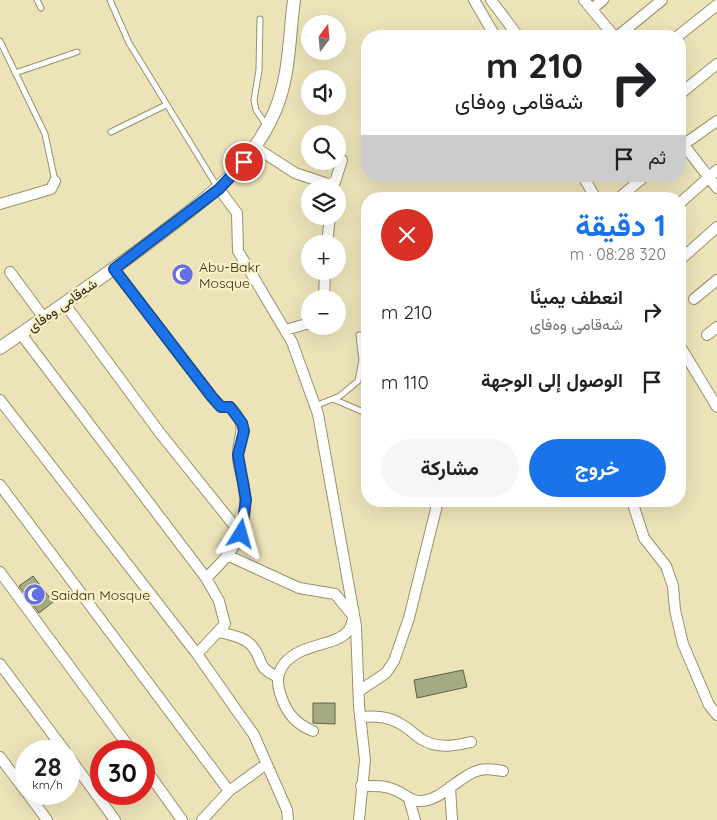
<!DOCTYPE html>
<html lang="ar">
<head>
<meta charset="utf-8">
<style>
  :root { --surface:#fff; --page:#f6f6f6; --text:#202124; --muted:#757577; --accent:#1a73e8 }
  body { margin:0; font-family:Quicksand,Vazirmatn,sans-serif; background:var(--page); color:var(--text); direction:rtl; height:100vh; display:flex; flex-direction:column; font-size:19px; white-space:nowrap }
  * { box-sizing:border-box; margin:0 }
  p { font-size:16px; color:var(--muted) }
  .icon { flex:none; width:28px; height:28px; fill:none; stroke:currentColor; stroke-width:2; stroke-linecap:round; stroke-linejoin:round }
  .map { position:relative; flex:1; overflow:hidden; direction:ltr }
  .side { position:absolute; left:361px; top:192px; width:325px; height:315px; display:flex; flex-direction:column; background:var(--surface); border-radius:20px; box-shadow:0 5px 20px #0002; direction:rtl }
  .side>* { flex:none }
  .guide { position:absolute; left:361px; top:30px; width:325px; height:152px; border-radius:20px; box-shadow:0 5px 20px #0002; direction:rtl; background:#fff; color:var(--text); overflow:hidden }
  .needle { width:32px; rotate:16deg }
  .fabs { position:absolute; left:301px; top:15px; display:grid; gap:10px }
  .fabs a { display:grid; place-items:center; width:45px; height:45px; border-radius:50%; background:var(--surface); box-shadow:0 5px 20px #0002; font-size:25px }
  .speed { position:absolute; left:15px; top:740px; display:flex; gap:10px; font-size:25px; font-weight:700; text-align:center }
  .speed>* { display:grid; place-content:center; width:65px; height:65px; border-radius:50%; background:var(--surface); box-shadow:0 5px 20px #0002; line-height:1 }
  .speed small { font-size:12px; font-weight:400 }
  .speed .limit { border:8px solid #d22; background:#fff; color:#111 }
  .pin { position:absolute; display:grid; place-items:center; width:42px; height:42px; color:#fff; margin:-21px; border:2px solid #fff; border-radius:50%; box-shadow:0 1px 5px #0007 }
  .me { position:absolute; width:55px; margin:-28px; rotate:8deg; stroke-linejoin:round; filter:drop-shadow(0 0 4px #0008) }
  .turn { display:flex; align-items:center; gap:18px; height:105px; padding:0 20px; font-size:22px }
  .turn .icon { width:65px; height:65px; stroke-width:2.5 }
  .turn b { display:block; font-size:35px; line-height:42px }
  .then { display:flex; align-items:center; height:48px; padding:0 20px; background:#0003; gap:10px; font-size:19px }
  .round { display:grid; place-items:center; flex:none; width:52px; height:52px; border-radius:26px; background:var(--page) }
  .overview { display:flex; align-items:center; justify-content:space-between; height:85px; padding:0 20px }
  h1 { font-size:30px; font-weight:700; line-height:38px; color:var(--accent) }
  .button { display:flex; gap:10px; margin-top:auto; padding:10px 20px }
  .button a { flex:1; height:58px; border-radius:30px; background:var(--accent); color:#fff; font-size:20px; font-weight:700; line-height:58px; text-align:center }
  .button a+a { background:var(--page); color:var(--text) }
  ul { padding:0; list-style:none }
  li { display:flex; align-items:center; gap:15px; height:70px; padding:0 20px }
  li div { flex:1 }
  li b { display:block; font-size:19px }
  li em { font-style:normal }
  .map>svg:first-child { display:block }
  .building { fill:#a4ab84; stroke:#5c623d }
  .lines { fill:none; stroke-linecap:round; stroke-linejoin:round }
  .service-casing { stroke:#9a9069; stroke-width:7 }
  .minor-casing { stroke:#9a9069; stroke-width:12 }
  .tertiary-casing { stroke:#9a9069; stroke-width:14 }
  .service { stroke:#fff; stroke-width:5 }
  .minor { stroke:#fff; stroke-width:10 }
  .tertiary { stroke:#fff; stroke-width:12 }
  .route-casing { stroke:#114b97; stroke-width:12 }
  .route { stroke:#1a73e8; stroke-width:9 }
  .labels { text-anchor:middle; stroke-width:4.5; stroke-linejoin:round; paint-order:stroke }
  .poi-label { font-size:14px; fill:#302c1c; stroke:#faf1c6; text-anchor:start }
  .street-label { font-size:14px; fill:#302c1c; stroke:#faf1c6 }
</style>
</head>
<body>
<div class="map">
<svg width="717" height="820" viewBox="0 0 717 820">
  <rect width="100%" height="100%" fill="#ede3b9"/>
  <path class="building" d="M33,576L53,602L39,613L19,586Z
    M463,670L467,687L417,698L414,680Z
    M313,703H335V724L313,723Z"/>
  <g class="lines">
    <defs>
      <path id="service" d="M37,0L41,8
        M110,0L129,43L218,188
        M260,19L259,70L254,100L256,110L267,126
        M0,41L45,134L55,181
        M15,73L77,52
        M111,132L166,105
        M333,399L368,414
        M315,406L340,396L358,381L362,360L359,335"/>
      <path id="minor" d="M474,0L495,36
        M491,0L518,36
        M584,0L614,36
        M592,9L603,0
        M618,36L662,0
        M678,36L717,5
        M680,94L717,64
        M680,140L717,188
        M255,147L295,173L328,184L335,182L342,160
        M680,147L717,121
        M583,176L596,199
        M219,189L237,213L238,251L292,342L318,414L356,626L359,706L365,760L359,820
        M619,198L645,176
        M680,203L717,170
        M0,204L51,189L55,181
        M327,244L330,216
        M680,260L717,227
        M114,269L212,397L221,407H230C251,429 237,433 238,457C238,467 243,477 244,487C249,530 236,550 206,578
        M10,272L44,318
        M324,299L325,271
        M694,299L717,280
        M64,303L160,433L241,534
        M285,330L310,323
        M21,334L206,578L219,601L225,624L197,654
        M707,335L717,327
        M680,346L717,407
        M0,400L197,654L254,735L287,810L288,820
        M0,485L229,791
        M632,501L644,538L666,566L673,586L675,610L683,644L709,705L717,715
        M229,556L299,588L335,594L354,617C352,622 351,628 348,631C335,647 302,642 284,664C276,675 277,684 281,696C287,714 296,724 313,731
        M0,572L132,751
        M220,632C230,635 245,637 252,646C265,661 254,666 278,677
        M0,664L65,751
        M359,691L386,673L394,661L409,618L438,501
        M360,717C374,716 387,716 399,723C407,727 414,734 421,739C437,749 454,746 471,742
        M0,757L26,792
        M69,757L115,820
        M144,767L182,820
        M361,786C373,786 384,785 395,790C404,793 409,801 419,801C441,802 459,775 480,770C487,768 496,770 503,771
        M450,787L452,820
        M28,794L47,820
        M409,799L415,820
        M202,820L229,791L265,765"/>
      <path id="tertiary" d="M0,348C51,313 102,278 151,241C200,203 250,170 275,111C290,76 289,37 294,0"/>
    </defs>
    <use href="#service" class="service-casing"/>
    <use href="#minor" class="minor-casing"/>
    <use href="#tertiary" class="tertiary-casing"/>
    <use href="#service" class="service"/>
    <use href="#minor" class="minor"/>
    <use href="#tertiary" class="tertiary"/>
  </g>
  <g class="lines">
    <defs>
      <path id="route" d="M241,534L246,500L238,455L244,431L242,423L230,407H221L212,397L114,269L219,189L244,162"/>
    </defs>
    <use href="#route" class="route-casing"/>
    <use href="#route" class="route"/>
  </g>
  <defs>
    <symbol id="mosque-disc" viewBox="-11 -11 22 22"><circle r="9.5" fill="#656ee7" stroke="#faf1c6"/><path d="M3.5-4.9A6 6 0 1 0 3.5 4.9A5 5 0 1 1 3.5-4.9Z" fill="#fff"/></symbol>
  </defs>
  <g fill-rule="evenodd">
    <use href="#mosque-disc" x="170" y="262" width="25" height="25"/>
    <use href="#mosque-disc" x="22" y="582" width="25" height="25"/>
  </g>
  <g class="labels">
    <g class="poi-label">
      <text x="199" y="272">Abu-Bakr<tspan x="199" dy="16">Mosque</tspan></text>
      <text x="51" y="600">Saidan Mosque</text>
    </g>
    <g class="street-label">
      <text transform="translate(62 305) rotate(-35)" y="5">شەقامی وەفای</text>
    </g>
  </g>
</svg>
<div class="fabs">
<a><svg class="needle" viewBox="-14 -14 28 28"><path d="M0-13l5 13h-10z" fill="#e53935"/><path d="M0 13l5-13h-10z" fill="#757577"/></svg></a>
<a><svg class="icon" aria-label="sound" viewBox="0 0 24 24"><path d="M4 9h4l5-4v14l-5-4H4zM17 9q2 3 0 6"/></svg></a>
<a><svg class="icon" aria-label="search" viewBox="0 0 24 24"><circle cx="10" cy="10" r="6"/><path d="M15 15l6 6"/></svg></a>
<a><svg class="icon" aria-label="layers" viewBox="0 0 24 24"><path d="M12 4l9 5-9 5-9-5zM3 14l9 5 9-5"/></svg></a>
<a>+</a>
<a>−</a>
</div>
<div class="speed"><div>28<small>km/h</small></div><div class="limit">30</div></div>
<div class="pin" style="left:244px;top:162px;background:#d93025"><svg class="icon" aria-label="arrive" viewBox="0 0 24 24"><path d="M6 21V4h12l-3 4 3 4H6"/></svg></div>
<svg class="me" style="left:241px;top:534px" viewBox="-20 -20 40 40"><path d="M0-17L14 15 0 8-14 15z" fill="#1a73e8" stroke="#fff" stroke-width="4"/></svg>
<div class="guide">
<div class="turn"><svg class="icon" aria-label="right" viewBox="0 0 24 24"><path d="M7 20v-9h11M14 6l5 5-5 5"/></svg><div><b>210 m</b>شەقامی وەفای</div></div>
<div class="then">ثم<svg class="icon" aria-label="arrive" viewBox="0 0 24 24"><path d="M6 21V4h12l-3 4 3 4H6"/></svg></div>
</div>
<section class="side">
<div class="overview"><div><h1>1 دقيقة</h1><p>320 m · 08:28</p></div><a class="round" style="background:#d93025;color:#fff"><svg class="icon" aria-label="close" viewBox="0 0 24 24"><path d="M6 6l12 12M18 6L6 18"/></svg></a></div>
<ul>
<li><svg class="icon" aria-label="right" viewBox="0 0 24 24"><path d="M7 20v-9h11M14 6l5 5-5 5"/></svg><div><b>انعطف يمينًا</b><p>شەقامی وەفای</p></div><em>210 m</em></li>
<li><svg class="icon" aria-label="arrive" viewBox="0 0 24 24"><path d="M6 21V4h12l-3 4 3 4H6"/></svg><div><b>الوصول إلى الوجهة</b></div><em>110 m</em></li>
</ul>
<div class="button"><a>خروج</a><a>مشاركة</a></div>
</section>
</div>
</body>
</html>
